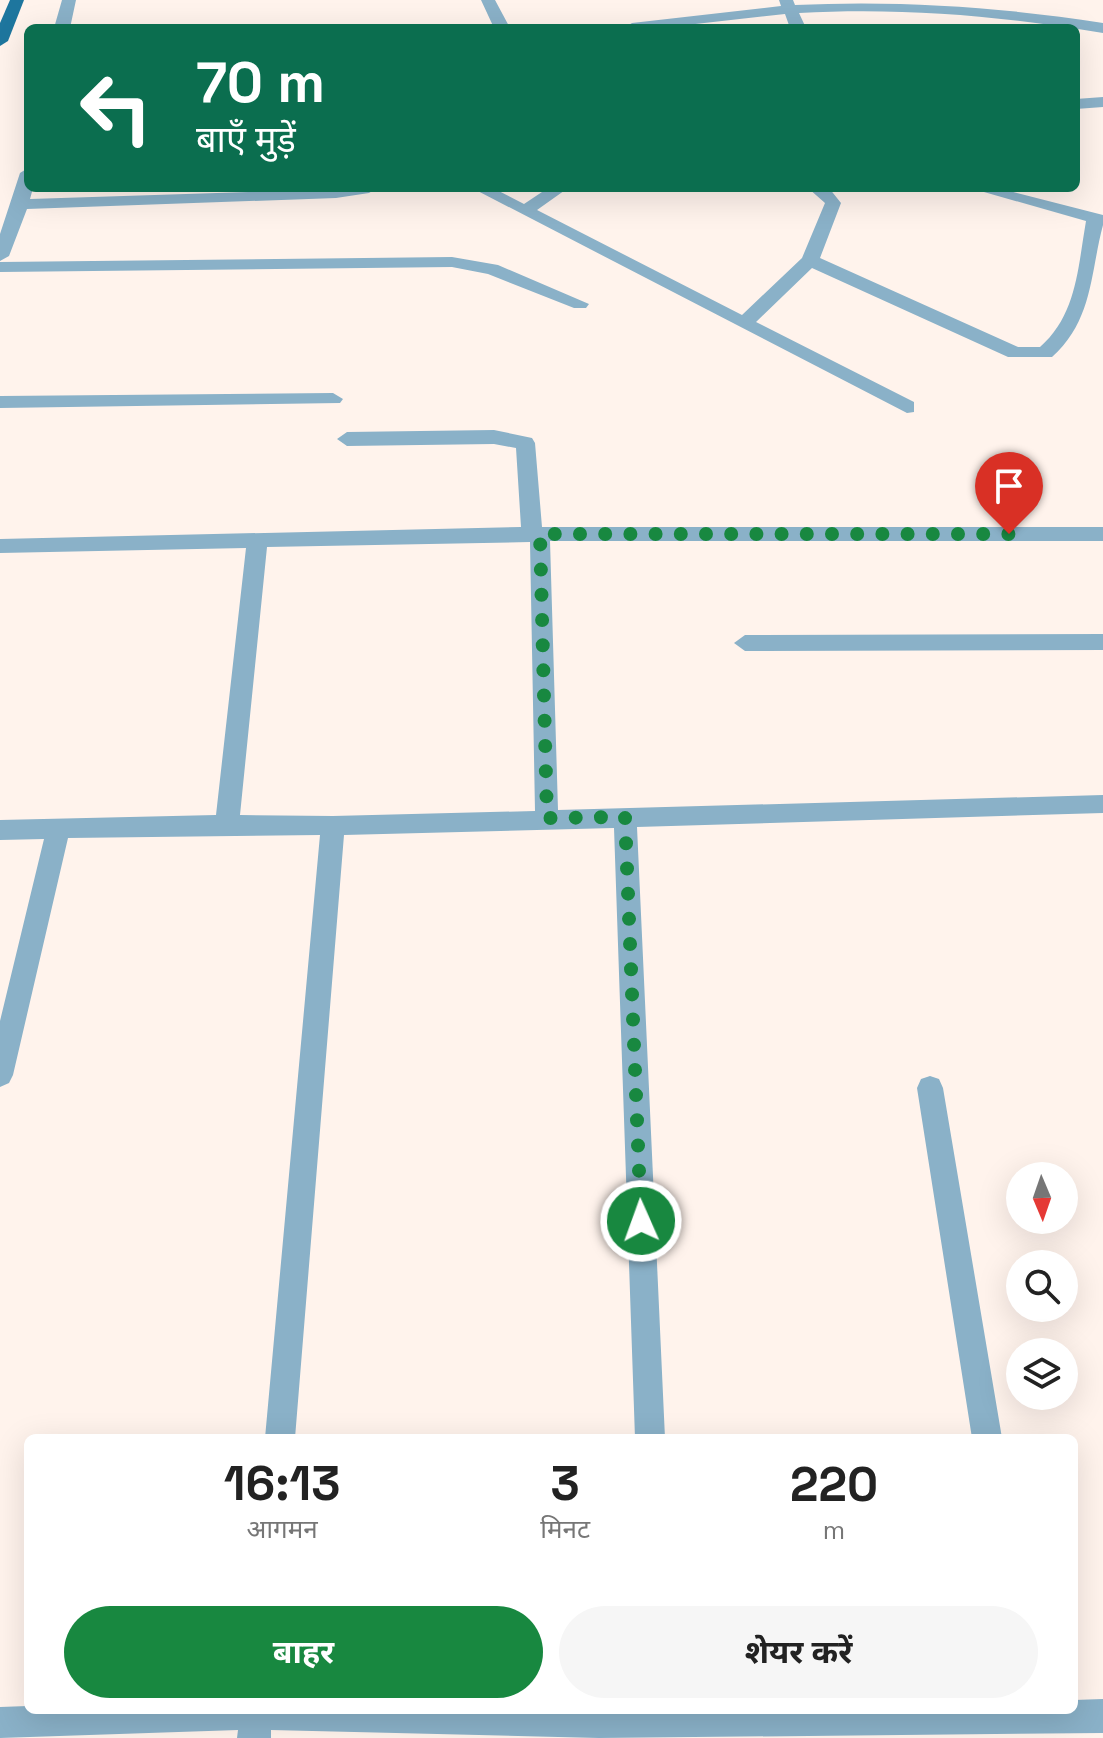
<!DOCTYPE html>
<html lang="hi">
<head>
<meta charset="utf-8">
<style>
  :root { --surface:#fff; --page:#f6f6f6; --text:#222; --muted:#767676; --accent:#188840 }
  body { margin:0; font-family:"Space Grotesk","Noto Sans Devanagari",sans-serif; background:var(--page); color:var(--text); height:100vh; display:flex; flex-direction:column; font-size:30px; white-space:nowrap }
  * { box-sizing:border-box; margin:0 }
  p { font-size:26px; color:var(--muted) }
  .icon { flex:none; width:44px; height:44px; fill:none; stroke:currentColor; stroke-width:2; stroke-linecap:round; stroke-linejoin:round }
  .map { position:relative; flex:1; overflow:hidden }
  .sheet { position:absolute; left:24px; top:1434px; width:1054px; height:280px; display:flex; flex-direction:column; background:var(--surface); border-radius:12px; box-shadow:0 8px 32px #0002 }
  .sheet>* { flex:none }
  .hud { position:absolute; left:24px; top:24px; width:1056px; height:168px; border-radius:12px; box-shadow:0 8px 32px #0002; background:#0b6e4f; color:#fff; overflow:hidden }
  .needle { width:52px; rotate:178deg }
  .buttons { position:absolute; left:1006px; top:1162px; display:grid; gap:16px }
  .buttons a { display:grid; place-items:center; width:72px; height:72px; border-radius:50%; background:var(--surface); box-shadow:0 8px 32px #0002; font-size:40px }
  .pin { position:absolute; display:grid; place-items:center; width:68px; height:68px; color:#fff; margin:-82px -34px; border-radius:50% 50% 50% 0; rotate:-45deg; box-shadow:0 0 8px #0007 }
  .pin .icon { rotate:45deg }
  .me { position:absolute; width:88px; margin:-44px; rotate:358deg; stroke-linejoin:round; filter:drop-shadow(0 0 6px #0008) }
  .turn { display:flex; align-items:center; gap:28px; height:168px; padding:0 40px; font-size:36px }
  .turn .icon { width:104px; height:104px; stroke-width:2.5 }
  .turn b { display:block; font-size:56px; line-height:68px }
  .eta { display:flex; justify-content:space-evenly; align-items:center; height:136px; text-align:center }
  .eta b { font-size:48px; font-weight:700; line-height:56px }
  .primary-button { display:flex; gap:16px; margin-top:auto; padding:16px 40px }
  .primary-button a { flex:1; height:92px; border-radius:48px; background:var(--accent); color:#fff; font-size:32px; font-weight:700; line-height:92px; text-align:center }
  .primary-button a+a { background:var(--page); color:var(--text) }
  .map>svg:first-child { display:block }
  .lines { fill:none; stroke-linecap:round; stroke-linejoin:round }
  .street { fill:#8ab1c8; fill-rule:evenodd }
  .primary { fill:#1e769e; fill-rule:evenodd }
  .route { stroke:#188840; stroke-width:14; stroke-dasharray:0 25.2 }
</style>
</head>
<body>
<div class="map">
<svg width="1103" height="1738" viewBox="0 0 1103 1738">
  <rect width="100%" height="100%" fill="#fff3ec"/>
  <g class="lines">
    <path class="street" d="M62,0H76L70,28H54Z
      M481,0H495L510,28H494Z
      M779,0H793L795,5C898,0 1001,7 1103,23V33C1003,16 901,7 799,13L806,28H790L785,14L660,28H624L632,23L781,6Z
      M1103,97V107L1076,109V99Z
      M28,168V188H33L30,199L377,188L369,193L336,198L27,209L9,256L0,261V234L20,173Z
      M472,188H493L524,204L548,188H568L537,210L742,315L802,258L825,203L808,188H829L841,203L820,258L1018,347H1040C1077,315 1078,266 1086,221L970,188H998L1103,215V225C1090,274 1093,320 1052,357H1008L812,268L756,322L914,402V412L907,413Z
      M452,257L498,265L589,304L586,308H574L488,274L452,267L0,272V262Z
      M333,393L343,399L340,403L0,408V396Z
      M494,430L532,438L535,443L542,527H1103V541H550L558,810L1103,795V813L637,827L665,1438H635L614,828L344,835L295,1438H265L320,835L68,838L13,1075L9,1083L0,1087V1021L44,839L0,840V820L216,815L246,548L0,553V539L521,527L516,448L494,444L347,446L337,439L347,432ZM530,542L535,811L333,816L240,815L267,547Z
      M1103,634V650L745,651L734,643L745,635Z
      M930,1076L939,1079L943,1088L1002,1438H972L917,1088L921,1079Z
      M1103,1699V1733L599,1738L271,1730V1738H237L238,1730L0,1738V1707L28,1706V1710H1074V1700Z"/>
    <path class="primary" d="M10,0H24L8,41L0,46V23Z"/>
  </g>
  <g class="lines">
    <path class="route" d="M641,1221L625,817L547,818L540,534H1009"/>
  </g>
</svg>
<div class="buttons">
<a><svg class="needle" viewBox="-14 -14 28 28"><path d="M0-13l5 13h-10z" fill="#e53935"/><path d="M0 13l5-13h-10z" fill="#767676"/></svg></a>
<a><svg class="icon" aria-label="search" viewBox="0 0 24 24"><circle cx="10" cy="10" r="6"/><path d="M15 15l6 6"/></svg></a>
<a><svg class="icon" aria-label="layers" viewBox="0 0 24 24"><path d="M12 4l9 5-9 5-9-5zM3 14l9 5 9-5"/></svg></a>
</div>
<div class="pin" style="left:1009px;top:534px;background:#d93025"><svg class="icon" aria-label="arrive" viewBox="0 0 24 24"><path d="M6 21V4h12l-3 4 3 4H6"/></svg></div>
<svg class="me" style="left:641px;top:1221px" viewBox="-20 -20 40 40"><circle r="17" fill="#188840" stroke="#fff" stroke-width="3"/><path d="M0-11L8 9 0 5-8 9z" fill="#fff"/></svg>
<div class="hud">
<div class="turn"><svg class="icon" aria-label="left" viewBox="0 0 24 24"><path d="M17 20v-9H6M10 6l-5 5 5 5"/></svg><div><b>70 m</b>बाएँ मुड़ें</div></div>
</div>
<section class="sheet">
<div class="eta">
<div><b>16:13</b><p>आगमन</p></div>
<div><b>3</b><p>मिनट</p></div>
<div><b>220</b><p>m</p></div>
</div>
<div class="primary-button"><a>बाहर</a><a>शेयर करें</a></div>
</section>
</div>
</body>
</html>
